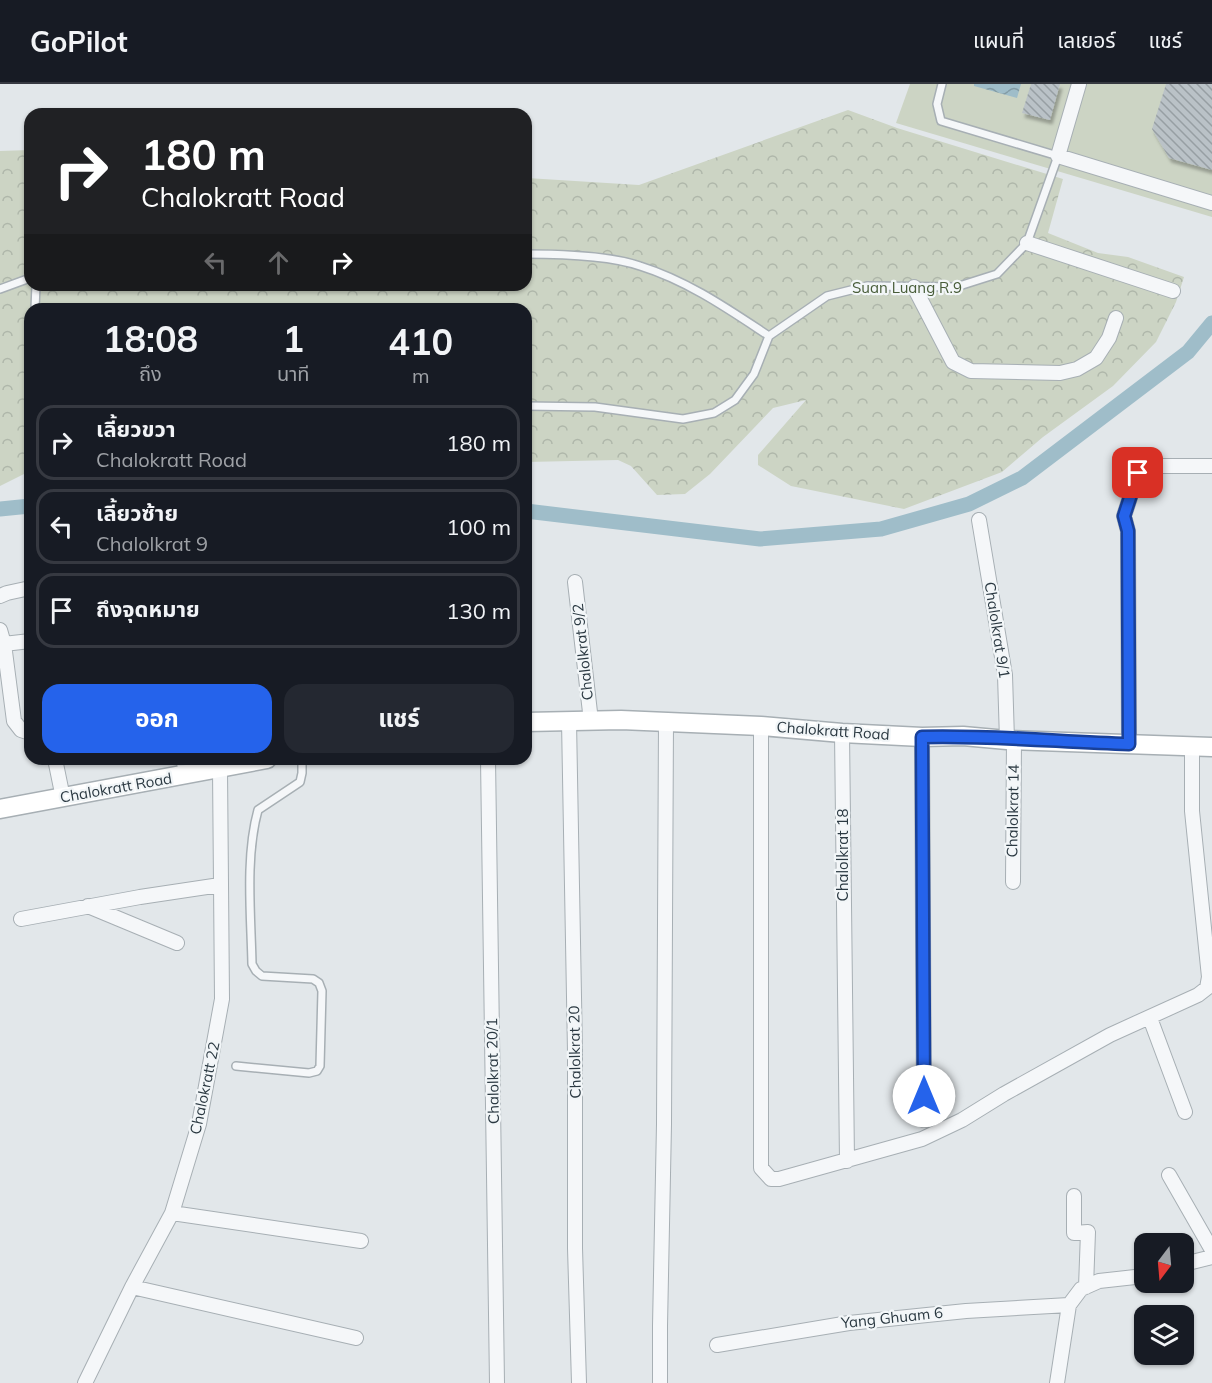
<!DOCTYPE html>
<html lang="th">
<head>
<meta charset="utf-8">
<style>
  :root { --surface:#171b24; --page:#242831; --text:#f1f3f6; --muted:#9ea1a6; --line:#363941; --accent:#2563eb }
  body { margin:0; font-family:Mulish,"Noto Sans Thai",sans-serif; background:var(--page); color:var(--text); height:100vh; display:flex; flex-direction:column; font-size:22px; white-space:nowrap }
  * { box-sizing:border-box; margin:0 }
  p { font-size:20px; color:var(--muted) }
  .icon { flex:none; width:33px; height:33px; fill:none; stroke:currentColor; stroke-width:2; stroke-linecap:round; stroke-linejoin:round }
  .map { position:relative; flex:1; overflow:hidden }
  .panel { position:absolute; left:24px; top:219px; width:508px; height:462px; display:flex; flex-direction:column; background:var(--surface); border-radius:18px; box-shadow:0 2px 4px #0004 }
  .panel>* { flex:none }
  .top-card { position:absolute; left:24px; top:24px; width:508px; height:183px; border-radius:18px; box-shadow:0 2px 4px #0004; background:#202124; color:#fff; overflow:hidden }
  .needle { width:39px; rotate:196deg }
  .fabs { position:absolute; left:1134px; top:1149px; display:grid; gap:12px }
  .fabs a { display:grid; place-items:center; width:60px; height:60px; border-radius:12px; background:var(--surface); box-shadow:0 2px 4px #0004; font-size:30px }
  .pin { position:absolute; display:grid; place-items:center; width:51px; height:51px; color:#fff; margin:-26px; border-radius:12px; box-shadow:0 3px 9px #0006 }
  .me { position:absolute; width:66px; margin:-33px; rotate:0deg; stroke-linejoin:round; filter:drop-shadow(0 0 4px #0008) }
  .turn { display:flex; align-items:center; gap:21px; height:126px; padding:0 18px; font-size:27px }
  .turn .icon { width:78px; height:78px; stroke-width:2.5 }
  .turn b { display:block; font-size:42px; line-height:51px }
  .lanes { display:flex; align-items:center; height:57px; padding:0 18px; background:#0003; justify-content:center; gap:30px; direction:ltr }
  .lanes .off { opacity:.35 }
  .eta { display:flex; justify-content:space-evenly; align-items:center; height:102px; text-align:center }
  .eta b { font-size:36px; font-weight:700; line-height:42px }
  .cta { display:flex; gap:12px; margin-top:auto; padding:12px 18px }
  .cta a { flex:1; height:69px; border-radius:18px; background:var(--accent); color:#fff; font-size:24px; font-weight:700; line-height:69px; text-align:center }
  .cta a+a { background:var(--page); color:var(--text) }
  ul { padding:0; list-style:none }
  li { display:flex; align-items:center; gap:18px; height:75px; margin:0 12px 9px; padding:0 6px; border:3px solid var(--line); border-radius:18px }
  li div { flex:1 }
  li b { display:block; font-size:22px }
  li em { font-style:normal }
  header { display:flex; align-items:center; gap:36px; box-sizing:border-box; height:84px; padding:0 30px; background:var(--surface); border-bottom:2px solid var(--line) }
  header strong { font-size:28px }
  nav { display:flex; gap:33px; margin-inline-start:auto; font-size:21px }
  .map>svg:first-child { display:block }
  .forest { fill:url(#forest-crowns) }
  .garden { fill:#ccd4c4 }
  .water { fill:url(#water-waves) }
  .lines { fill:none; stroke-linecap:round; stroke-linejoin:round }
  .canal { stroke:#9fbdc9; stroke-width:15 }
  .building { fill:url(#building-back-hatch); filter:url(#shadow) }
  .lane-casing { stroke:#a7afb4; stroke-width:10 }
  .street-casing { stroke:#a7afb4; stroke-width:16 }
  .secondary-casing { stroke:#a7afb4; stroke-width:21 }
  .lane { stroke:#f5f7f9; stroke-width:7 }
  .street { stroke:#f5f7f9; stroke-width:14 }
  .secondary { stroke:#fff; stroke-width:18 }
  .route-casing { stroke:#184099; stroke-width:15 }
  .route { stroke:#2563eb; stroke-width:10 }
  .labels { text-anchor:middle; stroke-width:4.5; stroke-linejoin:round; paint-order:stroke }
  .park-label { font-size:15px; fill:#485d39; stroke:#f2f6f8 }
  .street-label { font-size:15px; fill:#2b3942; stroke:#f2f6f8 }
</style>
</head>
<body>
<header>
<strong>GoPilot</strong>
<nav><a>แผนที่</a><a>เลเยอร์</a><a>แชร์</a></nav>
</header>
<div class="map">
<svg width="1212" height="1299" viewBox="0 0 1212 1299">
  <defs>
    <pattern id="forest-crowns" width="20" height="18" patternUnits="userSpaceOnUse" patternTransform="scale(1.5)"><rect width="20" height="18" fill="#ccd4c4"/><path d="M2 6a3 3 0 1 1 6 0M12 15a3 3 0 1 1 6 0" fill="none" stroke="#afb7aa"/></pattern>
    <pattern id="water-waves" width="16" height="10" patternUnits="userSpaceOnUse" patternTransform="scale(1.5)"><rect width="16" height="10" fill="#9fbdc9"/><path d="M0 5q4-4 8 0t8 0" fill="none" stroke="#829ba5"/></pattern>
    <pattern id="building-back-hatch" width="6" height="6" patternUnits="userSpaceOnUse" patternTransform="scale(1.5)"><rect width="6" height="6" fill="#bac2c7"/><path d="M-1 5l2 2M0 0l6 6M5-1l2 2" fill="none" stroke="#979fa3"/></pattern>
    <filter id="shadow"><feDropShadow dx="2.5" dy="4.5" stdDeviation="1.5" flood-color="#0004"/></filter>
  </defs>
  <rect width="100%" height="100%" fill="#e2e7ea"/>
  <path class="forest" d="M848,26L897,44L1063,95L1048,149L1098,169L1128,173L1184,193L1176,218L1156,258L1113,302L1043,353L1002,388L904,425L791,402L758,381V371L806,316L773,324L710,390L685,410L657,411L631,382L618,376L527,378L526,225H30V387L0,402V67L30,66V201H526L527,94L639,101Z"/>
  <path class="garden" d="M910,0H1212V133L896,39Z"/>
  <path class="water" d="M974,0H1021L1017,14L974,2Z"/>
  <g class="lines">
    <path class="canal" d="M0,425L30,422
      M526,427L760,455L881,445L969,420L1022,394L1188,268L1212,239"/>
  </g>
  <path class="building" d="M1031,0H1060L1050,36L1022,29Z
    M1166,0H1212V86L1169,74L1152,45Z"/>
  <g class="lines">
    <defs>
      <path id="lane" d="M526,170C561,170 608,171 640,182C688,197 728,225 769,252
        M0,205L30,194
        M35,225L36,201
        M526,322L595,323L683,335L714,329L735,316L754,290L769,252L827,212L867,202L956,203L997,190L1027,159L1058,72L941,37L937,20L942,0
        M236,982L309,989L317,987L320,982L322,907L319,899L313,895L262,892L256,887L252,880C251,831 245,773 258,726L300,698L302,689V675"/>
      <path id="street" d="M1079,0L1058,72L1212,119
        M1027,159L1173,207
        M914,203L953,278L971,287L1060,289L1077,285L1096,274L1109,254L1116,234
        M979,436L1005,591L1007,656
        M575,498L591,637
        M0,512L7,509L30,504
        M0,546L4,560L14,637L21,646L30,649
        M4,560L30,557
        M569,637L575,968V1164L579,1299
        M761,642V1084L771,1095H779L922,1055L962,1036L1004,1010L1110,951L1198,911L1207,904L1209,893L1192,727V662
        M842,649L847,1077
        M922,653L924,1036
        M1129,660L1128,447L1124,432L1138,389L1145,384L1158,382H1212
        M55,675L63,714
        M183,675L187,691
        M488,675L497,1299
        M1013,798L1014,656
        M88,822L177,859
        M21,835L140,813L220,801
        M1150,934L1185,1028
        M1169,1091L1212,1166
        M1074,1112V1149L1088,1148L1086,1203
        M172,1129L361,1157
        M1184,1180L1212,1173
        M132,1203L356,1254
        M717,1261L849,1239L966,1227L1069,1221
        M85,1299L132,1203L172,1129L199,1040L222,915L220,685
        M660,1299V1242L664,1040L666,638
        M1057,1299L1069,1221L1081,1205L1099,1197L1144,1192"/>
      <path id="secondary" d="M526,638L621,636L761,642L842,649L922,653L963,652L1007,656L1212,663
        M0,725L267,675"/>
    </defs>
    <use href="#lane" class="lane-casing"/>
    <use href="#street" class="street-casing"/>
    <use href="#secondary" class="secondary-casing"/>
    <use href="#lane" class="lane"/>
    <use href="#street" class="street"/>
    <use href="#secondary" class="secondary"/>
  </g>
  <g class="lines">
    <defs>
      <path id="route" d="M924,1012L922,653C991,651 1061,658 1129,660L1128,447L1124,432L1138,389"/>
    </defs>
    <use href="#route" class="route-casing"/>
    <use href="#route" class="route"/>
  </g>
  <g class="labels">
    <g class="park-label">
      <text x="907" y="209">Suan Luang R.9</text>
    </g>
    <g class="street-label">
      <text transform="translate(997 546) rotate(81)" y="5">Chalolkrat 9/1</text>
      <text transform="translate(583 568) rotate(-96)" y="5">Chalolkrat 9/2</text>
      <text transform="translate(833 647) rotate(4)" y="5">Chalokratt Road</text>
      <text transform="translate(116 704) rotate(-10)" y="5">Chalokratt Road</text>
      <text transform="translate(1013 727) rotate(-89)" y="5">Chalolkrat 14</text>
      <text transform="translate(843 771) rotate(-90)" y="5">Chalolkrat 18</text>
      <text transform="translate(575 968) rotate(-91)" y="5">Chalolkrat 20</text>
      <text transform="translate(493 987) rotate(-91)" y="5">Chalolkrat 20/1</text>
      <text transform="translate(205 1004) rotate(-78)" y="5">Chalokratt 22</text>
      <text transform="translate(892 1234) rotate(-6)" y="5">Yang Ghuam 6</text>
    </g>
  </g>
</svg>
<div class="fabs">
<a><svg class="needle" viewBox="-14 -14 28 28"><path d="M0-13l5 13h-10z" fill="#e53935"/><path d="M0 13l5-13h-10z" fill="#9ea1a6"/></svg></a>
<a><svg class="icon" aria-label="layers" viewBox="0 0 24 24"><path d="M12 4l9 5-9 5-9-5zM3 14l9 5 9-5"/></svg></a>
</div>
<div class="pin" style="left:1138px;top:389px;background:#d93025"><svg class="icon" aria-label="arrive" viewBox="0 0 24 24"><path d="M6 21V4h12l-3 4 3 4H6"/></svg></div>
<svg class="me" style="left:924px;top:1012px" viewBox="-20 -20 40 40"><circle r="19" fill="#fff"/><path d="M0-13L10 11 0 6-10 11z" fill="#2563eb"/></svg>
<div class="top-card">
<div class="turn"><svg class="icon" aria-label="right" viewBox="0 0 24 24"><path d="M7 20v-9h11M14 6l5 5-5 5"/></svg><div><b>180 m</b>Chalokratt Road</div></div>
<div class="lanes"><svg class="icon off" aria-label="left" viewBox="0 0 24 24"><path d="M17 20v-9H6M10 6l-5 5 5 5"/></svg><svg class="icon off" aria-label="ahead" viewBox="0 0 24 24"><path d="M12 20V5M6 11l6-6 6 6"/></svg><svg class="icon" aria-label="right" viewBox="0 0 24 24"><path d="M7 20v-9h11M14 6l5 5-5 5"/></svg></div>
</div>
<section class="panel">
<div class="eta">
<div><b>18:08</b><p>ถึง</p></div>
<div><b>1</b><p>นาที</p></div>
<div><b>410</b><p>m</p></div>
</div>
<ul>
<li><svg class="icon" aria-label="right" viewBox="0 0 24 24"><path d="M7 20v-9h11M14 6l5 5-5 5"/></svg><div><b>เลี้ยวขวา</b><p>Chalokratt Road</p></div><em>180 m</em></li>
<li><svg class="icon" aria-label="left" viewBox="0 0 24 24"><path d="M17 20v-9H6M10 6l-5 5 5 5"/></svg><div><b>เลี้ยวซ้าย</b><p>Chalolkrat 9</p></div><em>100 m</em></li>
<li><svg class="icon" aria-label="arrive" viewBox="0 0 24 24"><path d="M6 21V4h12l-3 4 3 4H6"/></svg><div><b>ถึงจุดหมาย</b></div><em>130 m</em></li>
</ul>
<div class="cta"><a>ออก</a><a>แชร์</a></div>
</section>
</div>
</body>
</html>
